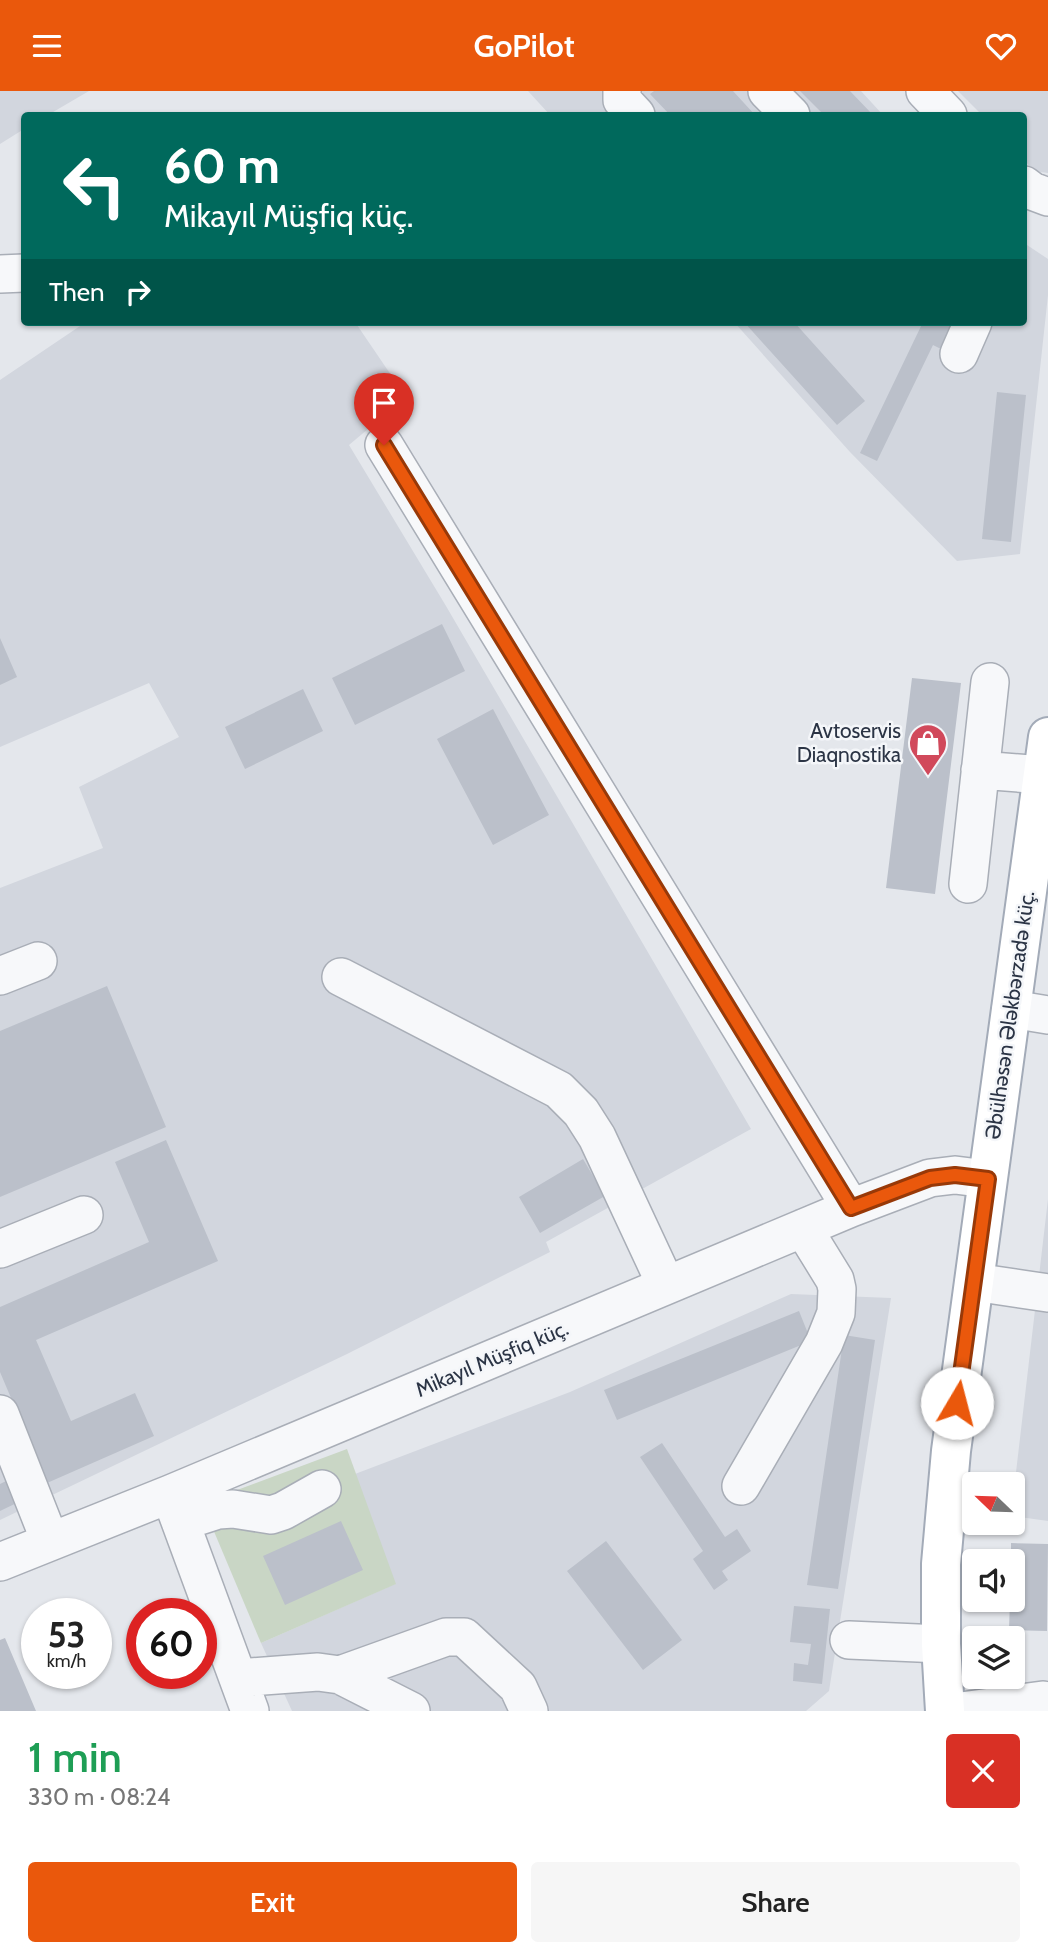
<!DOCTYPE html>
<html lang="en">
<head>
<meta charset="utf-8">
<style>
  :root { --surface:#fff; --page:#f6f6f6; --text:#222; --muted:#767676; --accent:#ea580c }
  body { margin:0; font-family:Cabin,sans-serif; background:var(--page); color:var(--text); height:100vh; display:flex; flex-direction:column; font-size:26px; white-space:nowrap }
  * { box-sizing:border-box; margin:0 }
  p { font-size:23px; color:var(--muted) }
  .icon { flex:none; width:38px; height:38px; fill:none; stroke:currentColor; stroke-width:2; stroke-linecap:round; stroke-linejoin:round }
  .map { position:relative; height:1620px; overflow:hidden }
  .panel { display:flex; flex-direction:column; background:var(--surface); flex:1 }
  .panel>* { flex:none }
  .top-card { position:absolute; left:21px; top:21px; width:1006px; height:214px; border-radius:7px; box-shadow:0 2px 5px #0004; background:#00695c; color:#fff; overflow:hidden }
  .needle { width:46px; rotate:293deg }
  .buttons { position:absolute; left:962px; top:1381px; display:grid; gap:14px }
  .buttons a { display:grid; place-items:center; width:63px; height:63px; border-radius:7px; background:var(--surface); box-shadow:0 2px 5px #0004; font-size:35px }
  .speed { position:absolute; left:21px; top:1507px; display:flex; gap:14px; font-size:35px; font-weight:700; text-align:center }
  .speed>* { display:grid; place-content:center; width:91px; height:91px; border-radius:50%; background:var(--surface); box-shadow:0 2px 5px #0004; line-height:1 }
  .speed small { font-size:18px; font-weight:400 }
  .speed .limit { border:10px solid #d22; background:#fff; color:#111 }
  .pin { position:absolute; display:grid; place-items:center; width:60px; height:60px; color:#fff; margin:-72px -30px; border-radius:50% 50% 50% 0; rotate:-45deg; box-shadow:0 0 7px #0007 }
  .pin .icon { rotate:45deg }
  .me { position:absolute; width:77px; margin:-38px; rotate:8deg; stroke-linejoin:round; filter:drop-shadow(0 0 5px #0008) }
  .turn { display:flex; align-items:center; gap:24px; height:147px; padding:0 28px; font-size:32px }
  .turn .icon { width:91px; height:91px; stroke-width:2.5 }
  .turn b { display:block; font-size:49px; line-height:60px }
  .then { display:flex; align-items:center; height:66px; padding:0 28px; background:#0003; gap:14px; font-size:26px }
  .round { display:grid; place-items:center; flex:none; width:74px; height:74px; border-radius:7px; background:var(--page) }
  .head { display:flex; align-items:center; justify-content:space-between; height:119px; padding:0 28px }
  h1 { font-size:42px; font-weight:600; line-height:52px; color:#1e9e55 }
  .action { display:flex; gap:14px; margin-top:auto; padding:14px 28px }
  .action a { flex:1; height:80px; border-radius:7px; background:var(--accent); color:#fff; font-size:28px; font-weight:600; line-height:80px; text-align:center }
  .action a+a { background:var(--page); color:var(--text) }
  header { display:flex; justify-content:space-between; align-items:center; height:91px; padding:0 28px; background:var(--accent); color:#fff; font-size:32px; font-weight:600 }
  .map>svg:first-child { display:block }
  .built { fill:#d2d6de }
  .green { fill:#c9d6c5 }
  .building { fill:#bbc0ca }
  .lines { fill:none; stroke-linecap:round; stroke-linejoin:round }
  .minor-casing { stroke:#a9aeb7; stroke-width:40 }
  .major-casing { stroke:#a3abb8; stroke-width:42 }
  .minor { stroke:#f7f8fa; stroke-width:37 }
  .major { stroke:#fff; stroke-width:38 }
  .route-casing { stroke:#983908; stroke-width:18 }
  .route { stroke:#ea580c; stroke-width:12 }
  .labels { text-anchor:middle; stroke-width:5; stroke-linejoin:round; paint-order:stroke }
  .poi-label { font-size:21px; fill:#2b3445; stroke:#f4f6f9; text-anchor:end }
  .street-label { font-size:21px; fill:#2b3445; stroke:#f4f6f9 }
</style>
</head>
<body>
<header><svg class="icon" aria-label="menu" viewBox="0 0 24 24"><path d="M4 6h16M4 12h16M4 18h16"/></svg>GoPilot<svg class="icon" aria-label="heart" viewBox="0 0 24 24"><path d="M12 20l-8-8c-3-5 5-10 8-4 3-6 11-1 8 4z"/></svg></header>
<div class="map">
<svg width="1048" height="1620" viewBox="0 0 1048 1620">
  <rect width="100%" height="100%" fill="#e4e7ec"/>
  <path class="built" d="M0,0H89L48,24H24V38L0,53Z
    M528,0H861L883,24H550Z
    M958,0H1048V82L1034,80L1024,69V24H982Z
    M1024,152L1048,168V204L1020,463L957,470L850,361L734,231H1024Z
    M86,231H355L406,306L349,354L446,515L751,1038L546,1151L550,1161L347,1263L0,1429V797L103,757L79,696L179,646L149,592L0,656V289Z
    M1048,1108V1430L1013,1425V1407Z
    M791,1203L891,1207L829,1600L806,1620H292L261,1552L395,1493L355,1383L570,1301Z"/>
  <path class="green" d="M347,1358L396,1493L261,1552L202,1412Z"/>
  <path class="building" d="M654,0H733L755,24H670L650,3Z
    M800,0H850L873,24H824Z
    M744,231H794L865,310L837,334Z
    M923,231H961L947,261L933,254L877,370L860,362Z
    M997,301L1026,304L1011,451L982,448Z
    M442,533L465,580L355,634L332,587Z
    M0,547L17,586L0,594Z
    M912,587L961,592L935,803L886,797Z
    M303,598L323,640L245,678L225,636Z
    M493,618L549,724L493,754L437,648Z
    M107,895L166,1036L0,1106V940Z
    M166,1049L218,1170L36,1249L71,1330L135,1302L154,1345L47,1392L0,1281V1216L149,1151L115,1071Z
    M583,1068L605,1105L540,1142L519,1106Z
    M799,1220L811,1250L617,1329L604,1299Z
    M844,1244L875,1249L838,1498L807,1494Z
    M662,1352L725,1446L737,1438L751,1460L722,1480L728,1489L714,1499L693,1468L703,1460L640,1366Z
    M14,1386L23,1409L0,1420V1393Z
    M341,1430L363,1479L285,1514L263,1465Z
    M606,1450L682,1549L643,1579L567,1480Z
    M1011,1452L1048,1453L1047,1540L1009,1539L1010,1508H1013V1470H1011Z
    M794,1515L830,1518L822,1593L793,1590L794,1572L808,1574L811,1553L790,1551Z
    M5,1547L36,1620H0V1549Z"/>
  <g class="lines">
    <defs>
      <path id="minor" d="M622,0V9L636,24
        M767,0L791,24
        M925,0L948,24
        M1024,94L1032,100L1048,106
        M0,183L24,182
        M959,263L973,231
        M384,354L851,1117
        M980,679L1043,684
        M968,793L990,591
        M0,885L38,870
        M341,886L559,999L581,1021L597,1046L666,1194
        M1011,918L1048,924
        M0,1158L84,1124
        M974,1191L1048,1202
        M0,1323L50,1450
        M741,1395L824,1252L836,1222L837,1198L835,1189L803,1137
        M170,1403L250,1620
        M181,1431L218,1419L233,1418L271,1424L283,1420L322,1398
        M0,1471L170,1403L851,1117L930,1087L955,1084L987,1088
        M849,1549L941,1553
        M340,1584L446,1546H464L518,1596L529,1620
        M238,1587L318,1581L340,1584L411,1620
        M961,1620L1043,1609"/>
      <path id="major" d="M945,1620L941,1553V1473L951,1360L1048,646"/>
    </defs>
    <use href="#minor" class="minor-casing"/>
    <use href="#major" class="major-casing"/>
    <use href="#minor" class="minor"/>
    <use href="#major" class="major"/>
  </g>
  <g class="lines">
    <defs>
      <path id="route" d="M384,354L851,1117L930,1087L955,1084L988,1088L957,1312"/>
    </defs>
    <use href="#route" class="route-casing"/>
    <use href="#route" class="route"/>
  </g>
  <defs>
    <symbol id="shop-pin" viewBox="-11 -11 22 30"><path d="M0 17L-7.5 6A9.5 9.5 0 1 1 7.5 6Z" fill="#d1495b" stroke="#f4f6f9"/><path d="M-5-2.5h2.3a2.7 3.5 0 0 1 5.4 0H5L5.5 6h-11ZM-1.5-2.5h3a1.5 2.3 0 0 0-3 0Z" fill="#fff"/></symbol>
  </defs>
  <g fill-rule="evenodd">
    <use href="#shop-pin" x="906" y="630" width="44" height="60"/>
  </g>
  <g class="labels">
    <g class="poi-label">
      <text x="901" y="647">Avtoservis<tspan x="901" dy="24">Diaqnostika</tspan></text>
    </g>
    <g class="street-label">
      <text transform="translate(1010 924) rotate(-82)" y="7">Əbülhəsən Ələkbərzadə küç.</text>
      <text transform="translate(492 1268) rotate(-23)" y="7">Mikayıl Müşfiq küç.</text>
    </g>
  </g>
</svg>
<div class="buttons">
<a><svg class="needle" viewBox="-14 -14 28 28"><path d="M0-13l5 13h-10z" fill="#e53935"/><path d="M0 13l5-13h-10z" fill="#767676"/></svg></a>
<a><svg class="icon" aria-label="sound" viewBox="0 0 24 24"><path d="M4 9h4l5-4v14l-5-4H4zM17 9q2 3 0 6"/></svg></a>
<a><svg class="icon" aria-label="layers" viewBox="0 0 24 24"><path d="M12 4l9 5-9 5-9-5zM3 14l9 5 9-5"/></svg></a>
</div>
<div class="speed"><div>53<small>km/h</small></div><div class="limit">60</div></div>
<div class="pin" style="left:384px;top:354px;background:#d93025"><svg class="icon" aria-label="arrive" viewBox="0 0 24 24"><path d="M6 21V4h12l-3 4 3 4H6"/></svg></div>
<svg class="me" style="left:957px;top:1312px" viewBox="-20 -20 40 40"><circle r="19" fill="#fff"/><path d="M0-13L10 11 0 6-10 11z" fill="#ea580c"/></svg>
<div class="top-card">
<div class="turn"><svg class="icon" aria-label="left" viewBox="0 0 24 24"><path d="M17 20v-9H6M10 6l-5 5 5 5"/></svg><div><b>60 m</b>Mikayıl Müşfiq küç.</div></div>
<div class="then">Then<svg class="icon" aria-label="right" viewBox="0 0 24 24"><path d="M7 20v-9h11M14 6l5 5-5 5"/></svg></div>
</div>
</div>
<section class="panel">
<div class="head"><div><h1>1 min</h1><p>330 m · 08:24</p></div><a class="round" style="background:#d93025;color:#fff"><svg class="icon" aria-label="close" viewBox="0 0 24 24"><path d="M6 6l12 12M18 6L6 18"/></svg></a></div>
<div class="action"><a>Exit</a><a>Share</a></div>
</section>
</body>
</html>
